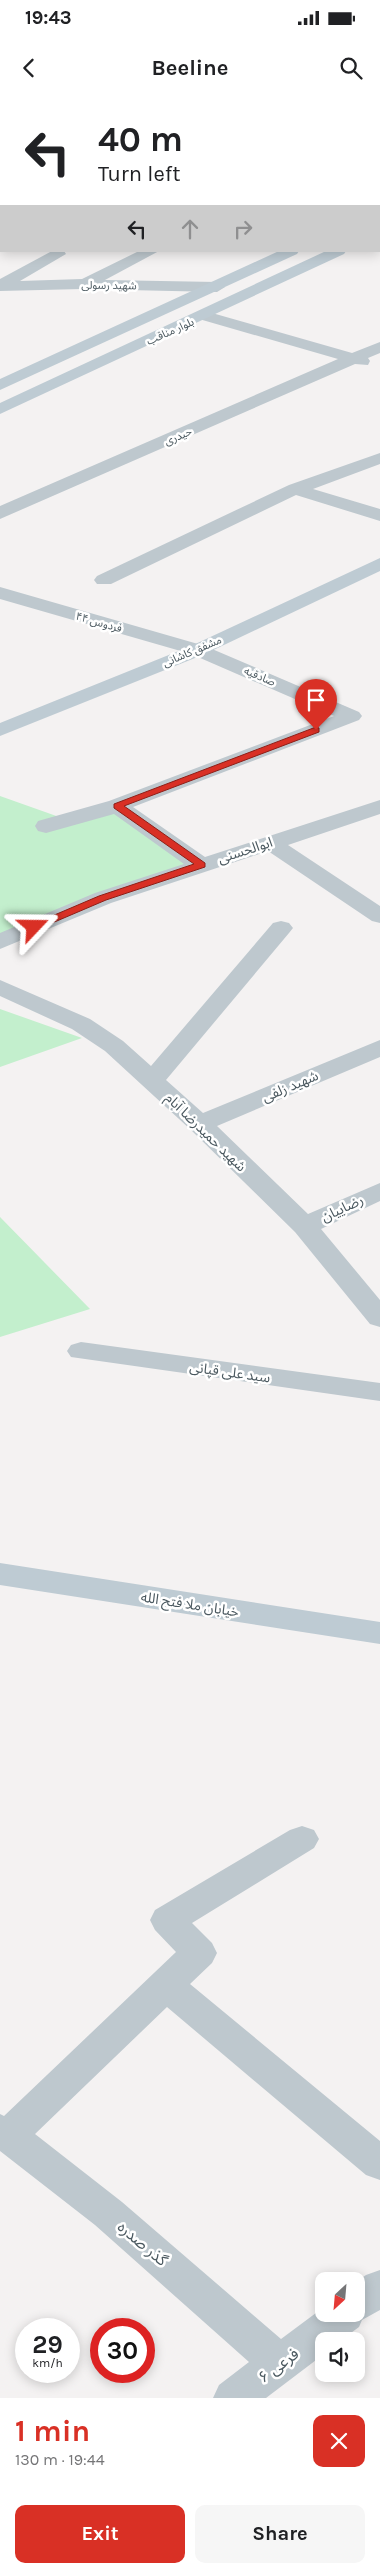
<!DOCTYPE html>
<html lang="en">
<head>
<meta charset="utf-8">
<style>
  :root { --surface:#fff; --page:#f6f6f6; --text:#202124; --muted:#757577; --accent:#d93025 }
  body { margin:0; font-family:Karla,"Noto Sans Arabic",sans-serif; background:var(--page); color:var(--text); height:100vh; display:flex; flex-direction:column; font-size:19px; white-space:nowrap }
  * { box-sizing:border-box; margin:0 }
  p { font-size:16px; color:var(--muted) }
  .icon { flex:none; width:28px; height:28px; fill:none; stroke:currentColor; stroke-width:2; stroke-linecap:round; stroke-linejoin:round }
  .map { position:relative; height:2298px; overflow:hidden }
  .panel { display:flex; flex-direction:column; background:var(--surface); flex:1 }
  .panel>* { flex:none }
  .banner { position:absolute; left:0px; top:0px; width:380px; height:152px; box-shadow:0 2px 12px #0003; background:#fff; color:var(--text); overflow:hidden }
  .needle { width:32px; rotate:206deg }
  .controls { position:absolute; left:315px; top:2172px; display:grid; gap:10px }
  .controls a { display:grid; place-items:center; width:50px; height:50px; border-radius:10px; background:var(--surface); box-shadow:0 2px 12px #0003; font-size:25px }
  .speed { position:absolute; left:15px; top:2218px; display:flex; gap:10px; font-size:25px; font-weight:700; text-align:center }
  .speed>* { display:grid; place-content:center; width:65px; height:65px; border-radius:50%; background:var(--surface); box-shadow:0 2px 12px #0003; line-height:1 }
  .speed small { font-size:12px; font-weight:400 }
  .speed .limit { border:8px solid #d22; background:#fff; color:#111 }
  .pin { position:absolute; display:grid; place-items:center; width:42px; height:42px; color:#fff; margin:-51px -21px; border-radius:50% 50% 50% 0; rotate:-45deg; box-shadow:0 0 5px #0007 }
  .pin .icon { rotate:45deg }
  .me { position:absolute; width:55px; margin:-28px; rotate:67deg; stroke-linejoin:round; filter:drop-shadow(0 0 4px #0008) }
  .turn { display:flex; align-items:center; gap:18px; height:105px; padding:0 15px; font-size:22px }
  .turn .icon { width:65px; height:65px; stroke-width:2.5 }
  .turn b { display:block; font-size:35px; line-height:42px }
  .lanes { display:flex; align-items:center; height:48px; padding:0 15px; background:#0003; justify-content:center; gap:25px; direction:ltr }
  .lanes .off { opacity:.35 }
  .round { display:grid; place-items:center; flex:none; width:52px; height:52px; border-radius:10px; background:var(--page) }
  .summary { display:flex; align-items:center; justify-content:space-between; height:85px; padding:0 15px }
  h1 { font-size:30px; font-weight:700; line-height:38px; color:var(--accent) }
  .cta { display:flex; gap:10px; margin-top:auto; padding:10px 15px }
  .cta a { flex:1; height:58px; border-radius:10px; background:var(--accent); color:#fff; font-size:20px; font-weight:700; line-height:58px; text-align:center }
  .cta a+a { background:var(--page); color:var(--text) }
  .status { display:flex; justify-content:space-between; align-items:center; height:35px; padding:0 25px; background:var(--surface); direction:ltr }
  .status svg { height:14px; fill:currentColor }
  header { display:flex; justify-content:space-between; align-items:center; height:65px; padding:0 15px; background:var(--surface); font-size:22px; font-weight:700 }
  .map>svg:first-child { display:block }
  .green { fill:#c3efcd }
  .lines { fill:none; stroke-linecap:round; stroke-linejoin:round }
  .river { fill:#91e6eb; fill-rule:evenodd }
  .street { fill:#bec8ce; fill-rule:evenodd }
  .secondary { fill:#becbd3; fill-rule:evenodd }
  .route { fill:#d93025; stroke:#8d1f18 }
  .labels { text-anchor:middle; stroke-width:5; stroke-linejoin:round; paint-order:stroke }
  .far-street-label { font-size:11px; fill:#4a585f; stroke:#fff }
  .street-label { font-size:14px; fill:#4a585f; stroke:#fff }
  .near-street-label { font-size:16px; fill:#4a585f; stroke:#fff }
</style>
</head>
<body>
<div class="status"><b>19:43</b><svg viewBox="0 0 49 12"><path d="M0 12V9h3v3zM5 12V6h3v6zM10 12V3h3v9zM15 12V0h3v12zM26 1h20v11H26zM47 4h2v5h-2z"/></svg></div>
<header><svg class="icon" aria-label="back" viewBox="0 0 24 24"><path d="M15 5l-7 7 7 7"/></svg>Beeline<svg class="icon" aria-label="search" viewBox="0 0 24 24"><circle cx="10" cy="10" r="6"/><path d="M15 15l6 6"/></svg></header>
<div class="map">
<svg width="380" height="2298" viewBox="0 0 380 2298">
  <rect width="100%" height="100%" fill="#f4f2f2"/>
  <path class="green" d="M0,696L62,718L115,708L194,764L0,837Z
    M0,909L82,938L0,967Z
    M0,1117L90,1209L0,1237Z"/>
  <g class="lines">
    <path class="river" d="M152,0H193L152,1Z
      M0,13H1V33H0Z"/>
    <path class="street" d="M379,7H380V15H379Z
      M0,62H1V70H0Z
      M0,135H1V145L0,144Z
      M52,151H64L66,154L20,181L82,179L139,151H159L105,180L217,182L225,187L217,192L82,189L0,191V179Z
      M205,211L352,253L380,242V253L368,258L370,261L368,265L355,264L0,419V406L338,259L199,219L197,216Z
      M380,353V364L313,389L380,409V421L296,395L111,484H97L94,480L97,476L289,385Z
      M0,487L205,546L359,612L362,616L359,620L133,707L205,757L380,700V714L288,745L380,806V823L372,821L268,751L111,803L0,849V833L95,793L184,764L114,714L46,733L38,731L35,726L38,721L109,701L334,616L191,554L0,499Z
      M281,821L289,823L293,828L289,833L166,980L203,1013L380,940V957L217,1026L308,1114L380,1083V1101L321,1129L380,1200V1227L370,1224L295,1132L191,1030L105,951L72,929L0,896V880L90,919L123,941L151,966L273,823Z
      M81,1242L380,1283V1301L71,1257L67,1251L71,1245Z
      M302,1726L314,1730L319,1739L314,1748L192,1823L212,1843L217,1853L212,1863L190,1884L380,2041V2080L366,2075L167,1907L35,2034L122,2102L281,2239L324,2207V2214H356V2182L366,2175L380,2170V2210L362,2220L359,2227L340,2241H324V2254L266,2298H213L219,2285L249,2262L95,2125L0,2051V2014L4,2016L176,1852L155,1830L150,1820L155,1810L290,1730Z"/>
    <path class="secondary" d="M0,3H1V11H0Z
      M0,41H1V49H0Z
      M279,151H299L297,154L0,290V279Z
      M326,151H346L344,154L0,314V303Z
      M380,458V471L205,554L0,636V623L191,546Z
      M0,1463L380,1522V1544L0,1485Z"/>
  </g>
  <path class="route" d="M316,627L319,628V632L124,706L205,763V767L106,800L38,829H31V825L99,796L194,764L114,708V704Z"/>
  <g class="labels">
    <g class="far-street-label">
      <text transform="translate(109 185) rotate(1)" y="4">شهید رسولی</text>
      <text transform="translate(170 231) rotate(-24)" y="4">بلوار مناقب</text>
      <text transform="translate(178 336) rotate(-23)" y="4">حیدری</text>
      <text transform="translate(99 522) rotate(16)" y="4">فردوس ۴۴</text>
      <text transform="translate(192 551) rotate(-23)" y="4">مشفق کاشانی</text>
      <text transform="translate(260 576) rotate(23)" y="4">صادقیه</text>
    </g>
    <g class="street-label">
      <text transform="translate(245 750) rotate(-18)" y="5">ابوالحسنی</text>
      <text transform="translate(290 986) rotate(-23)" y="5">شهید زلفی</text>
      <text transform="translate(206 1032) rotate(44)" y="5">شهید حمیدرضا آبام</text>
      <text transform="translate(342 1108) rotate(-25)" y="5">رضاییان</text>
      <text transform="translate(230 1272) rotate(8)" y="5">سید علی قپانی</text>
      <text transform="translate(190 1504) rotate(9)" y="5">خیابان ملا فتح الله</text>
    </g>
    <g class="near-street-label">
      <text transform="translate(143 2143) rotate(40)" y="6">گذر صدره</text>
      <text transform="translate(278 2265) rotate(-37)" y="6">فرعی ۶</text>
    </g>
  </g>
</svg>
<div class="controls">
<a><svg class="needle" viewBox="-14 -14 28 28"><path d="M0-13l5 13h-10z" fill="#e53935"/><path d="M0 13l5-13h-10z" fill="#757577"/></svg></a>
<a><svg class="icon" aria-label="sound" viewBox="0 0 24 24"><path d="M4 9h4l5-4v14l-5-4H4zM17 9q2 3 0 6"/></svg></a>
</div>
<div class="speed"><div>29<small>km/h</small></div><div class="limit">30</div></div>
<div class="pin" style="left:316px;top:630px;background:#d93025"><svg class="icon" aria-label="arrive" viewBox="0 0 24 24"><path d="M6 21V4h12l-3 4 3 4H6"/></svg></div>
<svg class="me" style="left:34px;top:827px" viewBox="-20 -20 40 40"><path d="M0-17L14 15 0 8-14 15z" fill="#d93025" stroke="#fff" stroke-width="4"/></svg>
<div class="banner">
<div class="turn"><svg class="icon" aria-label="left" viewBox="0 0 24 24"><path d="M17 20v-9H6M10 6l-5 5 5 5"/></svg><div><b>40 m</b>Turn left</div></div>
<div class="lanes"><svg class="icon" aria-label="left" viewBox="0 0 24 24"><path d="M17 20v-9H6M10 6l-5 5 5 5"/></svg><svg class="icon off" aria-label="ahead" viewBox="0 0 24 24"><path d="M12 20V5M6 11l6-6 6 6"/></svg><svg class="icon off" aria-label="right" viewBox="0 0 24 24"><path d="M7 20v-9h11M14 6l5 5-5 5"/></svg></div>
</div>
</div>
<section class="panel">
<div class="summary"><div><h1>1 min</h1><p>130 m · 19:44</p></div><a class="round" style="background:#d93025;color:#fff"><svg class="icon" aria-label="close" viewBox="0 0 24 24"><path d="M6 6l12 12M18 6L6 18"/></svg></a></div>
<div class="cta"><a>Exit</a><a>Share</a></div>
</section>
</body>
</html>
